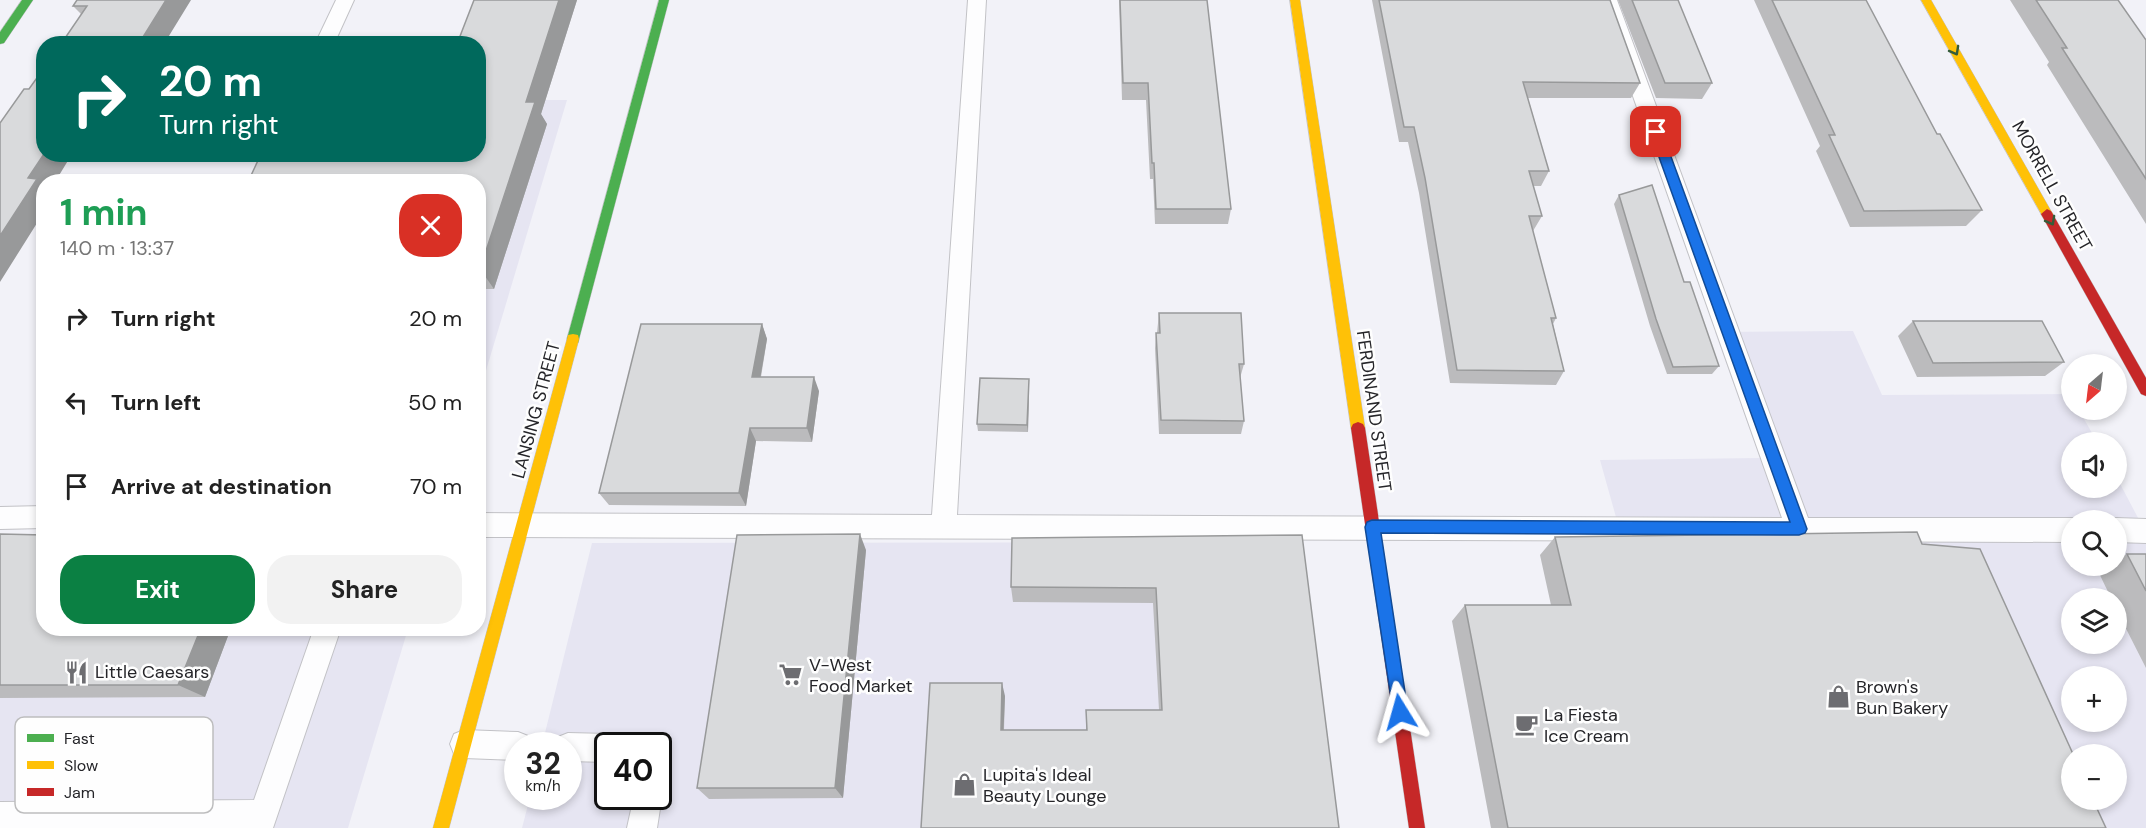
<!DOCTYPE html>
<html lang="en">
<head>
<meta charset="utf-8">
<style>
  :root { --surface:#fff; --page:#f2f2f2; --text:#222; --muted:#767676; --accent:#0b8043 }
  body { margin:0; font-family:"DM Sans",sans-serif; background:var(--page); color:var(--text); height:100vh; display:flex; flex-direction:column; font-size:22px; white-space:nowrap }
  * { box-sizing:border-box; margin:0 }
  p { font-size:20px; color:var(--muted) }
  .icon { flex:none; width:33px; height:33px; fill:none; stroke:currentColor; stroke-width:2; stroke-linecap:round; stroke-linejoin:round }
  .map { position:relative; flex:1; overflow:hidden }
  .side { position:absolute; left:36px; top:174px; width:450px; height:462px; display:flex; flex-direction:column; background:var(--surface); border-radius:24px; box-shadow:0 3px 9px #0003 }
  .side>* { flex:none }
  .hud { position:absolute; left:36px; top:36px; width:450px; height:126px; border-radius:24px; box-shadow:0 3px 9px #0003; background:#00695c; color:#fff; overflow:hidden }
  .needle { width:39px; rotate:208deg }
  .fabs { position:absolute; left:2061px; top:354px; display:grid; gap:12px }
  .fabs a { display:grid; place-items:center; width:66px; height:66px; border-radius:50%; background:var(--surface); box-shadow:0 3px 9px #0003; font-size:30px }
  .speed { position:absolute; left:504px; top:732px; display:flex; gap:12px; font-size:30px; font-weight:700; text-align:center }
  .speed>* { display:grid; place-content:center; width:78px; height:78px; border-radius:50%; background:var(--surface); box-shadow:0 3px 9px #0003; line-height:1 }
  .speed small { font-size:15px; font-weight:400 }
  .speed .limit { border:3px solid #111; border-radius:9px; background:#fff; color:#111 }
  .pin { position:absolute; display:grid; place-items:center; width:51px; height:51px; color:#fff; margin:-26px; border-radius:12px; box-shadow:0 3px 9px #0006 }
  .me { position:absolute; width:66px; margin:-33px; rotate:352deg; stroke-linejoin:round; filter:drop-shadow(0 0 4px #0008) }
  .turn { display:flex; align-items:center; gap:21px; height:126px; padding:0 24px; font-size:27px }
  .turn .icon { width:78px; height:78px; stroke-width:2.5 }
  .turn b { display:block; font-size:42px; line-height:51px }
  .round { display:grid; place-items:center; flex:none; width:63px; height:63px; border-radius:24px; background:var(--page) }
  .overview { display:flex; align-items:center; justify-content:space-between; height:102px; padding:0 24px }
  h1 { font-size:36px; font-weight:700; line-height:45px; color:#1e9e55 }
  .action { display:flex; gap:12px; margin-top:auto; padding:12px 24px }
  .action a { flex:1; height:69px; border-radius:24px; background:var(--accent); color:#fff; font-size:24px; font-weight:700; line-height:69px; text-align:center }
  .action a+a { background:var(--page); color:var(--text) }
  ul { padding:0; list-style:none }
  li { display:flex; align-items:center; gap:18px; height:84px; padding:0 24px }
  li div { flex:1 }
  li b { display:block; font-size:22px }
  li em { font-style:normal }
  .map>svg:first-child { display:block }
  .built { fill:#e6e5f2; fill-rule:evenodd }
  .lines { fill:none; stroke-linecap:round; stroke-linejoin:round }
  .lane-casing { stroke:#c2c2c6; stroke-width:2 }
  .fast-casing { stroke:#c2c2c6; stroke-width:1 }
  .slow-casing { stroke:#c2c2c6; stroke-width:1 }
  .jam-casing { stroke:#c2c2c6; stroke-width:1 }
  .lane { fill:#fdfdfe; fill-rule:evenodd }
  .fast { fill:#4caf50; fill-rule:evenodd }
  .slow { fill:#ffc107; fill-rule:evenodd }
  .jam { fill:#c62828; fill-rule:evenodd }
  .wall { fill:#bbbbbd }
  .shaded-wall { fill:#98999a }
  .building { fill:#d9dadc; stroke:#98999a; stroke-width:1.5 }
  .oneway { stroke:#355c39 }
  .route { fill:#1a73e8; stroke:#114b97; stroke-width:1.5 }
  .labels { text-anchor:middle; stroke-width:5; stroke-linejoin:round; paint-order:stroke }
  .street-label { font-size:18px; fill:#252529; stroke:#fefefe }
  .poi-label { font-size:18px; fill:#252529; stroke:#fefefe; text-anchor:start }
  .key { fill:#fefefe; stroke:#bdbdbe; stroke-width:1.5 }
  .key-label { font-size:16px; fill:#252529 }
</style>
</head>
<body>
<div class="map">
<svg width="2146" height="828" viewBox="0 0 2146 828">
  <rect width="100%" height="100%" fill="#f2f2f8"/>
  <path class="built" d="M479,100H567L479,394L478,182H275L478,154Z
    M1853,331L1882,395L2071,394L2072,410H2079L2097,442H2072V488H2116L2117,478L2146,533V828H1703L1600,460L1760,458L1715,332ZM2072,520H2116V566H2072ZM2072,598H2116V644H2072ZM2072,676H2116V722H2072ZM2072,754H2116V800H2072Z
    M0,539L44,628L408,629L348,828H0Z
    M1296,542L1330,828H522L530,797L568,796V746L542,745L592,543ZM608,746H658V796H608Z"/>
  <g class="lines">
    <defs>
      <path id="lane" d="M336,0H354L334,44H315Z
        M968,0H986L957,515L1782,518L1599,0H1617L1808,518H2072L2077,520H2072V542L478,537V513L932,515Z
        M44,506V528L0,529V507Z
        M2116,518L2146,519V543L2116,542V520H2111Z
        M314,628H341L273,828H0V802L254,800Z
        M464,730L518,732L528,736L532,746H518V760L464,758L454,754L450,744L454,734Z
        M568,733L608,734L618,738L621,746H608V762L568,761V746H555L558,737Z
        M658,787L662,796L657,828H627L634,796H658Z"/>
      <path id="fast" d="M22,0H33L4,43L0,44V32Z
        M659,0H669L579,339L578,343H568L567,339Z"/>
      <path id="slow" d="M1290,0H1300L1365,428L1363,432L1358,434L1353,432L1351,428Z
        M1921,0H1931L2051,211L2053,214L2051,217H2043Z
        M573,334L578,335L579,339L449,828H433L567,339L568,335Z"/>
      <path id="jam" d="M2047,209L2051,211L2146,378V396L2141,394L2041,214Z
        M1358,422L1363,424L1365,428L1425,828H1409L1351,428L1353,424Z"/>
    </defs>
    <use href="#lane" class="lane-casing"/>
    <use href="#fast" class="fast-casing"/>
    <use href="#slow" class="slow-casing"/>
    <use href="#jam" class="jam-casing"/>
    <use href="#lane" class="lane"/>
    <use href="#fast" class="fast"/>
    <use href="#slow" class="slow"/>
    <use href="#jam" class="jam"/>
  </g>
  <path class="wall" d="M191,0L81,14L73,6Z
    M474,0H577L541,114L547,124L494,289H478V154Z
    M1119,0H1207L1231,209L1228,224H1155L1153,179H1150L1146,100H1122Z
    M1372,0H1610L1640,83L1631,98H1528L1549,171L1541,186H1533L1542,216L1533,231L1556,318L1553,324L1564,371L1556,385L1450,383L1419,193L1408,142H1399Z
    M1618,0H1678L1712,83L1702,99L1656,98Z
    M1754,0H1866L1937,134L1982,210L1966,226L1850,227L1816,151L1820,146Z
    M2010,0H2118L2146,40V224L2047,65L2049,62Z
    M1619,195L1684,282L1719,366L1712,374H1667L1650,326L1614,204Z
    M1159,313L1244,364L1240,378L1244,421L1241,434H1159L1155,348L1156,333H1157Z
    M1913,321L2064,362L2045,376L1917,377L1898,336Z
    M762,324L767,339L761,377L819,391L812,442L756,441L746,506L609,505L599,493Z
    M1029,386L1028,432L978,431L977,424Z
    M0,534L44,628H231L205,697L0,698Z
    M1302,535L1339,828H921L1005,696L1004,730H1086V710H1159L1153,603L1013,602L1011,587Z
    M1555,537L1922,544L2106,828H1491L1452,621L1465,605H1551L1540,555Z
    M866,550L843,798L709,799L697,788Z
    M2127,554H2146V668L2116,609V598H2111L2097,569L2104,566H2116V559Z"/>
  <path class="shaded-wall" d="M166,0H191L164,44H149L143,37Z
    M559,0H577L541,114L547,124L494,289L480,269L526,102Z
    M44,154H72L55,182H44V212L0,282V236L28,178Z
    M762,324L767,339L758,391L752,377Z
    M814,377L819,391L812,442L807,428Z
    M1029,379V386L1028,432L1027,425Z
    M750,428L756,441L746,506L739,493Z
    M860,534L866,550L843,798L835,788Z
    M201,628H231L205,697L178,685Z
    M1002,683L1005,696L1003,742L1001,730Z"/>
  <path class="building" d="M77,0H166L143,37H157L153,44H61L87,6H73Z
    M474,0H559L526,102H535L480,269H478V182H248L261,154H478V44H457Z
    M1120,0H1207L1231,209H1156L1154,163H1152L1148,83H1123Z
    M1379,0H1610L1640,83L1523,82L1549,171H1529L1542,216H1529L1556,318H1551L1564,371L1457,370L1425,178L1414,127H1404Z
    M1632,0H1678L1712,83H1665Z
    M1772,0H1866L1937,134H1940L1982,210L1864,211L1829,135H1835Z
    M2036,0H2118L2146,40V179L2062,48H2067Z
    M44,68V154L28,178L37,179L0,236V123L24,89H29Z
    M1652,185L1684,282H1690L1719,366L1673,367L1656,319L1619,195Z
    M1159,313H1241L1244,364H1239L1244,421L1161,420L1156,333H1160Z
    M1913,321H2042L2064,362L1933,363Z
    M641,324H762L752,377H814L807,428H750L739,493H599Z
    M980,378L1029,379L1027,425L977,424Z
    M1917,532L1922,544L1980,549L2073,754H2072V800H2093L2106,828H1508L1465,605H1571L1555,537Z
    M0,534L44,535V628H201L178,685H0Z
    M860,534L835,788H697L737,535Z
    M1302,535L1339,828H921L930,683H1002L1001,730H1087L1086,710H1162L1156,588L1011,587L1012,538Z
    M2127,554H2146V591Z"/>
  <defs><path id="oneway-chevron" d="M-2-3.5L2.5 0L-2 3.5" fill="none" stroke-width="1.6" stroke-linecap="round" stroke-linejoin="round" transform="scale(1.5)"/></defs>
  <g class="oneway">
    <use href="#oneway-chevron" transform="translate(1955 51) rotate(61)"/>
    <use href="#oneway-chevron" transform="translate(2051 221) rotate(61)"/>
  </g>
  <path class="route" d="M1656,128L1662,132L1807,529L1805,533L1799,535L1381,533L1408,712L1405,718L1400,720L1394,718L1365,527L1367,522L1372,520L1790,522L1650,132Z"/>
  <defs>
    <symbol id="restaurant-bare" viewBox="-9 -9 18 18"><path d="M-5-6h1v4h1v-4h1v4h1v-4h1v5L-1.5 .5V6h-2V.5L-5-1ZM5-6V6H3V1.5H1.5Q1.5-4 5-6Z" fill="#6d6d71" stroke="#fefefe" stroke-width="2.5" paint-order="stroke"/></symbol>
    <symbol id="supermarket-bare" viewBox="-9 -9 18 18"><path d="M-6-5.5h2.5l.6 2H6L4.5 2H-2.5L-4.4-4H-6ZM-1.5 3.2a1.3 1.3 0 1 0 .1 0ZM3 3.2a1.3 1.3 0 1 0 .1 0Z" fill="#6d6d71" stroke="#fefefe" stroke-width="2.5" paint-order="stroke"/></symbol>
    <symbol id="shop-bare" viewBox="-9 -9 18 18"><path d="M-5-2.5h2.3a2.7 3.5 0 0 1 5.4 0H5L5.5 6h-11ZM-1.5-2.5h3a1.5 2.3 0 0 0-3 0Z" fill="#6d6d71" stroke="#fefefe" stroke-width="2.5" paint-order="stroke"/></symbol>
    <symbol id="cafe-bare" viewBox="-9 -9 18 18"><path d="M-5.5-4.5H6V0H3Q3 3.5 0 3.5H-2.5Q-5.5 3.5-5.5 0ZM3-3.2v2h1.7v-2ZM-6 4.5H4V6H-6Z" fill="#6d6d71" stroke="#fefefe" stroke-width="2.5" paint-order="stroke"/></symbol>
  </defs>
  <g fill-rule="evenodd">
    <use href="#restaurant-bare" x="60" y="656" width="33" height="33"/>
    <use href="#supermarket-bare" x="774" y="658" width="33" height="33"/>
    <use href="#shop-bare" x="1822" y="680" width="33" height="33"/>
    <use href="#cafe-bare" x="1510" y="708" width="33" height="33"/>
    <use href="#shop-bare" x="948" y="768" width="33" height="33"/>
  </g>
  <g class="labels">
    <g class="street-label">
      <text transform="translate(2052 186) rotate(61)" y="6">MORRELL STREET</text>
      <text transform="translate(536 410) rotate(-75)" y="6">LANSING STREET</text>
      <text transform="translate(1374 411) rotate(82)" y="6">FERDINAND STREET</text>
    </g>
    <g class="poi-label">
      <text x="809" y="671">V-West<tspan x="809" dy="21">Food Market</tspan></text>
      <text x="95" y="678">Little Caesars</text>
      <text x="1856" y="693">Brown's<tspan x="1856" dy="21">Bun Bakery</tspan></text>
      <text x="1544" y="721">La Fiesta<tspan x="1544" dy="21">Ice Cream</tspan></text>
      <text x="983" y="781">Lupita's Ideal<tspan x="983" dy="21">Beauty Lounge</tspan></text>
    </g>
  </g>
  <rect x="15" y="717" width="198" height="96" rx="9" class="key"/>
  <rect x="27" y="734" width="27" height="8" fill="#4caf50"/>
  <rect x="27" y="761" width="27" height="8" fill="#ffc107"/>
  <rect x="27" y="788" width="27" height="8" fill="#c62828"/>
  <g class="key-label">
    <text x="64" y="744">Fast</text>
    <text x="64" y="771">Slow</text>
    <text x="64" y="798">Jam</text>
  </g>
</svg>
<div class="fabs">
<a><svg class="needle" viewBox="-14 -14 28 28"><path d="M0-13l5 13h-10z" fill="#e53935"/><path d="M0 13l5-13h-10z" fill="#767676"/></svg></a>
<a><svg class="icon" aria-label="sound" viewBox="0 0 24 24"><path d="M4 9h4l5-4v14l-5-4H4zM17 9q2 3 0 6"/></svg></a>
<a><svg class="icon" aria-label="search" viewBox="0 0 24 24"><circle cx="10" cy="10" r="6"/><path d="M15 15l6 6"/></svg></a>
<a><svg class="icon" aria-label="layers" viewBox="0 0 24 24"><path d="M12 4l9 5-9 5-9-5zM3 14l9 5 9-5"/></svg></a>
<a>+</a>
<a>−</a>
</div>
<div class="speed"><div>32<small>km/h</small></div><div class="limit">40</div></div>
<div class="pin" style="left:1656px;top:132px;background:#d93025"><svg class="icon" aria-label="arrive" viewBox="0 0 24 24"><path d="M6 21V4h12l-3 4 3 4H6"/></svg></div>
<svg class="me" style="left:1400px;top:712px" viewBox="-20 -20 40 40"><path d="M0-17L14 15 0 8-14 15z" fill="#1a73e8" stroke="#fff" stroke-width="4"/></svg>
<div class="hud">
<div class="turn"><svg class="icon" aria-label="right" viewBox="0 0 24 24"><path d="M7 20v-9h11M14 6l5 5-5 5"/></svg><div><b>20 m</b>Turn right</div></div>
</div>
<section class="side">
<div class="overview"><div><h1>1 min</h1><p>140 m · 13:37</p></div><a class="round" style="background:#d93025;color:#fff"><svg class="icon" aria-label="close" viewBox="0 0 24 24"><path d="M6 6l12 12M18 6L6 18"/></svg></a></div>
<ul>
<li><svg class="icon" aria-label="right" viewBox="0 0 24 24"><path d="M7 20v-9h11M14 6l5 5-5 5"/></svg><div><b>Turn right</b></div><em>20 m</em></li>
<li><svg class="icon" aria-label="left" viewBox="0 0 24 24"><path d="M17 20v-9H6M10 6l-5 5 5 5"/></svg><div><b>Turn left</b></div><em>50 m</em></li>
<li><svg class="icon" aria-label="arrive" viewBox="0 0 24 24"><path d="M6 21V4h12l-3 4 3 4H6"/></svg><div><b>Arrive at destination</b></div><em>70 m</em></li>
</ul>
<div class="action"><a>Exit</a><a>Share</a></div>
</section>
</div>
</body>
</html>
